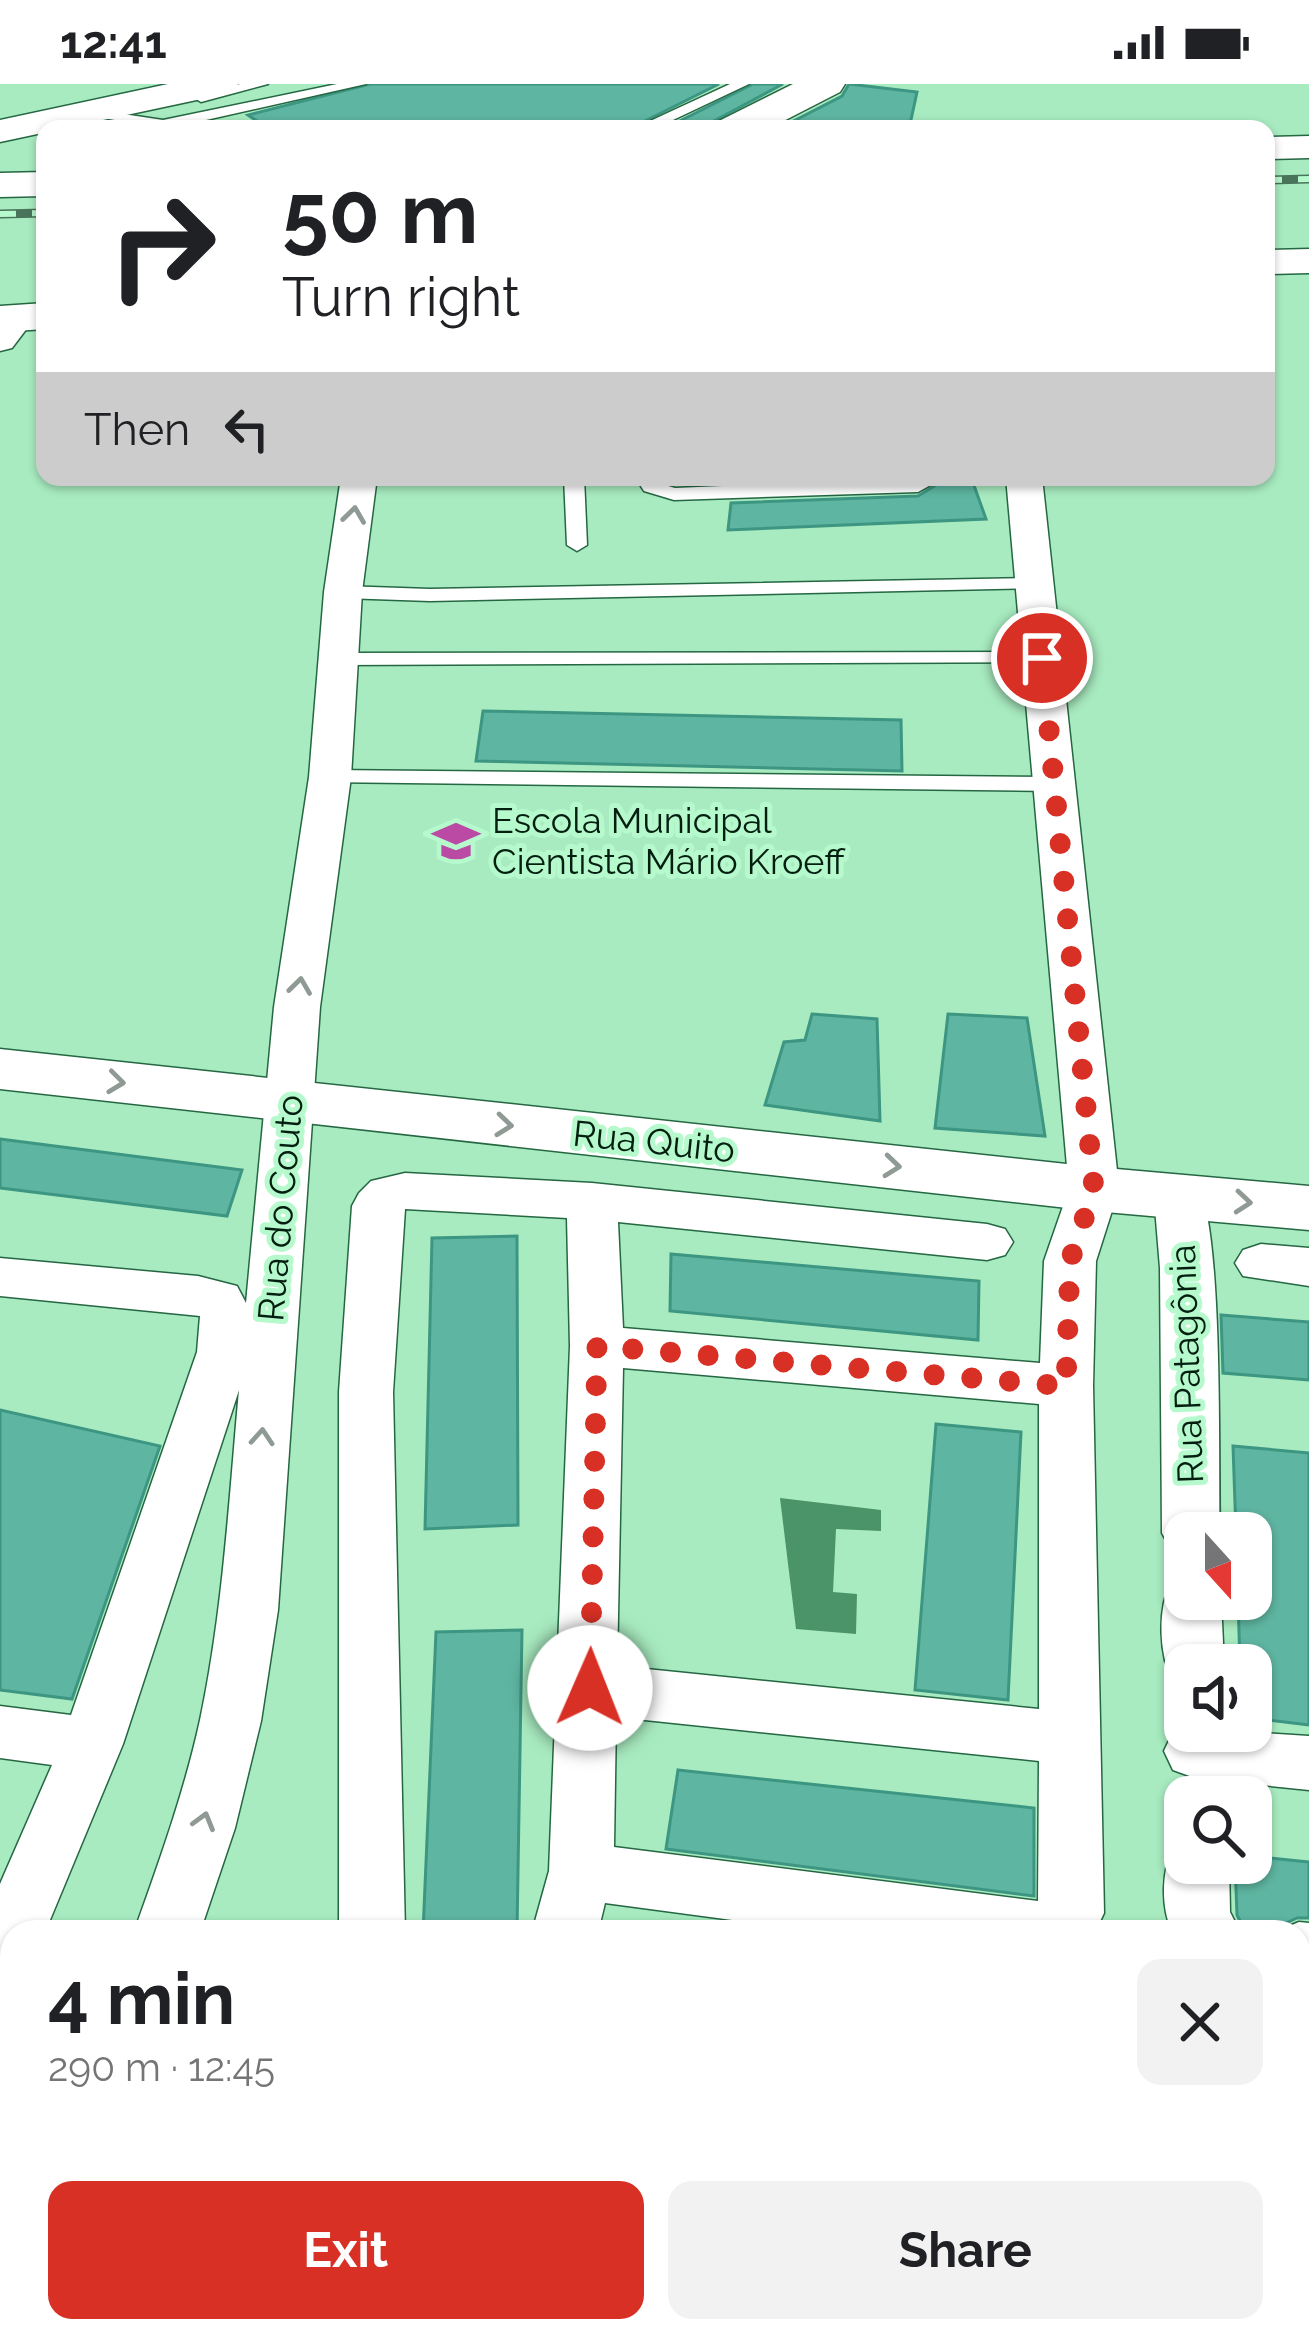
<!DOCTYPE html>
<html lang="en">
<head>
<meta charset="utf-8">
<style>
  :root { --surface:#fff; --page:#f2f2f2; --text:#202124; --muted:#757577; --accent:#d93025 }
  body { margin:0; font-family:Raleway,sans-serif; background:var(--page); color:var(--text); height:100vh; display:flex; flex-direction:column; font-size:45px; white-space:nowrap }
  * { box-sizing:border-box; margin:0 }
  p { font-size:39px; color:var(--muted) }
  .icon { flex:none; width:66px; height:66px; fill:none; stroke:currentColor; stroke-width:2; stroke-linecap:round; stroke-linejoin:round }
  .map { position:relative; flex:1; overflow:hidden }
  .sheet { position:absolute; left:0px; top:1836px; width:1311px; height:423px; display:flex; flex-direction:column; background:var(--surface); border-radius:36px 36px 0 0; box-shadow:0 3px 9px #0004 }
  .sheet>* { flex:none }
  .banner { position:absolute; left:36px; top:36px; width:1239px; height:366px; border-radius:24px; box-shadow:0 3px 9px #0004; background:#fff; color:var(--text); overflow:hidden }
  .needle { width:78px; rotate:159deg }
  .fabs { position:absolute; left:1164px; top:1428px; display:grid; gap:24px }
  .fabs a { display:grid; place-items:center; width:108px; height:108px; border-radius:24px; background:var(--surface); box-shadow:0 3px 9px #0004; font-size:60px }
  .pin { position:absolute; display:grid; place-items:center; width:102px; height:102px; color:#fff; margin:-51px; border:6px solid #fff; border-radius:50%; box-shadow:0 3px 12px #0007 }
  .me { position:absolute; width:132px; margin:-66px; rotate:1deg; stroke-linejoin:round; filter:drop-shadow(0 0 9px #0008) }
  .turn { display:flex; align-items:center; gap:42px; height:252px; padding:0 48px; font-size:54px }
  .turn .icon { width:156px; height:156px; stroke-width:2.5 }
  .turn b { display:block; font-size:84px; line-height:102px }
  .then { display:flex; align-items:center; height:114px; padding:0 48px; background:#0003; gap:24px; font-size:45px }
  .round { display:grid; place-items:center; flex:none; width:126px; height:126px; border-radius:24px; background:var(--page) }
  .head { display:flex; align-items:center; justify-content:space-between; height:204px; padding:0 48px }
  h1 { font-size:72px; font-weight:700; line-height:90px }
  .cta { display:flex; gap:24px; margin-top:auto; padding:24px 48px }
  .cta a { flex:1; height:138px; border-radius:24px; background:var(--accent); color:#fff; font-size:48px; font-weight:700; line-height:138px; text-align:center }
  .cta a+a { background:var(--page); color:var(--text) }
  .status { display:flex; justify-content:space-between; align-items:center; height:84px; padding:0 60px; background:var(--surface); direction:ltr }
  .status svg { height:33px; fill:currentColor }
  .map>svg:first-child { display:block }
  .water { fill:#4b9369 }
  .building { fill:#5eb5a1; stroke:#3d9682; stroke-width:3 }
  .lines { fill:none; stroke-linecap:round; stroke-linejoin:round }
  .service-casing { stroke:#246742; stroke-width:3 }
  .minor-casing { stroke:#246742; stroke-width:3 }
  .tertiary-casing { stroke:#246742; stroke-width:3 }
  .secondary-casing { stroke:#246742; stroke-width:3 }
  .primary-casing { stroke:#246742; stroke-width:3 }
  .service { fill:#fff; fill-rule:evenodd }
  .minor { fill:#fff; fill-rule:evenodd }
  .tertiary { fill:#fff; fill-rule:evenodd }
  .secondary { fill:#fff; fill-rule:evenodd }
  .primary { fill:#fff; fill-rule:evenodd }
  .rail-casing { stroke:#49745a; stroke-width:9 }
  .rail { stroke:#b5f9cd; stroke-width:6; stroke-dasharray:16; stroke-linecap:butt }
  .oneway { stroke:#8e9a93 }
  .route { stroke:#d93025; stroke-width:21; stroke-dasharray:0 37.8 }
  .labels { text-anchor:middle; stroke-width:10; stroke-linejoin:round; paint-order:stroke }
  .poi-label { font-size:36px; fill:#041f10; stroke:#b5f9cd; text-anchor:start }
  .street-label { font-size:36px; fill:#041f10; stroke:#b5f9cd }
</style>
</head>
<body>
<div class="status"><b>12:41</b><svg viewBox="0 0 49 12"><path d="M0 12V9h3v3zM5 12V6h3v6zM10 12V3h3v9zM15 12V0h3v12zM26 1h20v11H26zM47 4h2v5h-2z"/></svg></div>
<div class="map">
<svg width="1309" height="2258" viewBox="0 0 1309 2258">
  <rect width="100%" height="100%" fill="#a8ebc0"/>
  <path class="water" d="M780,1414L881,1426V1447L836,1445L833,1508L857,1510L856,1550L796,1545Z"/>
  <path class="building" d="M370,0H719L629,45H342L337,39L308,45H269L248,31Z
    M753,0H783L699,45H664Z
    M849,0L917,8L909,45H778L842,12Z
    M949,393H971L986,435L728,446L731,419L918,412Z
    M483,627L901,636L902,687L476,677Z
    M812,930L877,935L880,1037L765,1021L784,958L805,956Z
    M948,930L1027,934L1045,1052L935,1044Z
    M0,1055L242,1086L227,1132L0,1104Z
    M517,1152L518,1441L425,1445L432,1154Z
    M671,1170L979,1197L978,1256L670,1227Z
    M1221,1231L1309,1238V1296L1223,1289Z
    M0,1326L160,1362L72,1615L0,1606Z
    M936,1340L1021,1348L1008,1616L915,1606Z
    M1233,1362L1309,1369V1641L1251,1634V1581H1240L1238,1515H1251V1449H1236Z
    M522,1546L517,1848H423L436,1548Z
    M678,1686L1034,1724V1812L666,1765Z
    M1251,1772L1309,1778V1834H1297L1271,1846L1243,1843L1237,1831L1235,1779H1251Z"/>
  <g class="lines">
    <defs>
      <path id="service" d="M240,0H268L201,18L193,13Z
        M337,0H366L166,45L75,29L83,24L163,36Z
        M730,0H749L654,45H633Z
        M793,0H812L723,45H703Z
        M564,393H584L587,461L577,467L567,461Z
        M635,393H655L658,399L675,404L945,393L918,408L674,416L644,407Z
        M1035,494L1042,496V504L430,517L343,514L333,508L343,502L430,505Z
        M1042,568L1053,574L1049,578L338,581L327,575L338,569Z
        M330,686L1054,693L1065,700L1054,707L322,698L319,693Z"/>
      <path id="minor" d="M18,225L34,235L12,264L0,267V236Z
        M341,393H377L362,508L351,693L320,923L278,1526L261,1637L235,1744L200,1848H134C159,1778 184,1709 200,1636C223,1527 229,1416 239,1306L123,1660L45,1848H12V1878L0,1873V1800L52,1681L0,1674V1622L71,1631L197,1268L200,1232L0,1212V1174L198,1192L237,1202L246,1219L274,923L309,693L324,508Z
        M1006,393H1042L1119,1105L1096,1177L1093,1302L1104,1829L1095,1848H823L605,1819L598,1848H532L549,1787L570,1262L567,1134L405,1125L393,1308L405,1848H339V1308L352,1122L359,1109L371,1097L405,1089L592,1099L987,1140L1005,1145L1013,1158L1005,1171L987,1176L618,1138L623,1244L1040,1279L1044,1177L1069,1105ZM623,1284L1039,1320V1625L617,1582ZM616,1633L1039,1677L1038,1817L614,1763Z
        M1179,1094L1197,1099C1224,1145 1218,1383 1220,1449H1185V1470L1171,1465L1162,1449L1160,1184L1154,1112L1161,1099Z
        M1261,1160L1309,1164V1202L1243,1192L1235,1179L1243,1166Z
        M1185,1493V1515H1221L1224,1581H1185V1603L1173,1599C1159,1571 1157,1526 1171,1498Z
        M1185,1644L1309,1652V1706L1195,1694L1173,1686L1164,1667L1173,1648Z
        M1185,1755V1779H1229L1230,1828L1240,1848H1172C1160,1821 1162,1786 1174,1759Z
        M1299,1838L1309,1839V1899L1299,1898V1848H1275Z
        M0,2105L12,2106V2176L0,2175Z
        M20,2247H94L90,2258H16Z
        M151,2247H225L224,2258H150Z
        M789,2247H939L944,2258H794Z"/>
      <path id="tertiary" d="M0,965L1094,1083L1309,1102V1146L1094,1127L0,1005Z"/>
      <path id="secondary" d="M1309,165V189L1266,190V166Z
        M45,219V245L0,248V222Z"/>
      <path id="primary" d="M168,0H238L233,8L220,11L0,58V36Z
        M799,0H845L840,8L768,45H720L726,37Z
        M1309,52V74L1266,75V53Z
        M45,88V112L0,113V89Z"/>
    </defs>
    <use href="#service" class="service-casing"/>
    <use href="#minor" class="minor-casing"/>
    <use href="#tertiary" class="tertiary-casing"/>
    <use href="#secondary" class="secondary-casing"/>
    <use href="#primary" class="primary-casing"/>
    <use href="#service" class="service"/>
    <use href="#minor" class="minor"/>
    <use href="#tertiary" class="tertiary"/>
    <use href="#secondary" class="secondary"/>
    <use href="#primary" class="primary"/>
    <defs>
      <path id="rail" d="M1266,96L1309,95
        M0,130L45,129"/>
    </defs>
    <use href="#rail" class="rail-casing"/>
    <use href="#rail" class="rail"/>
  </g>
  <defs><path id="oneway-chevron" d="M-2-3.5L2.5 0L-2 3.5" fill="none" stroke-width="1.6" stroke-linecap="round" stroke-linejoin="round" transform="scale(3)"/></defs>
  <g class="oneway">
    <use href="#oneway-chevron" transform="translate(354 431) rotate(-82)"/>
    <use href="#oneway-chevron" transform="translate(300 902) rotate(-82)"/>
    <use href="#oneway-chevron" transform="translate(116 998) rotate(7)"/>
    <use href="#oneway-chevron" transform="translate(504 1041) rotate(6)"/>
    <use href="#oneway-chevron" transform="translate(892 1082) rotate(6)"/>
    <use href="#oneway-chevron" transform="translate(1243 1118) rotate(5)"/>
    <use href="#oneway-chevron" transform="translate(262 1353) rotate(-86)"/>
    <use href="#oneway-chevron" transform="translate(204 1737) rotate(-74)"/>
  </g>
  <g class="lines">
    <path class="route" d="M590,1604L597,1262L1066,1302L1070,1177L1094,1105L1042,574"/>
  </g>
  <defs>
    <symbol id="school-bare" viewBox="-9 -9 18 18"><path d="M0-5L7-2L0 1L-7-2ZM-4 1L0 2.5L4 1V4Q0 6-4 4Z" fill="#bb4aa5" stroke="#b5f9cd" stroke-width="2.5" paint-order="stroke"/></symbol>
  </defs>
  <g fill-rule="evenodd">
    <use href="#school-bare" x="423" y="724" width="66" height="66"/>
  </g>
  <g class="labels">
    <g class="poi-label">
      <text x="492" y="749">Escola Municipal<tspan x="492" dy="41">Cientista Mário Kroeff</tspan></text>
    </g>
    <g class="street-label">
      <text transform="translate(654 1057) rotate(6)" y="13">Rua Quito</text>
      <text transform="translate(280 1124) rotate(-85)" y="13">Rua do Couto</text>
      <text transform="translate(1186 1280) rotate(-92)" y="13">Rua Patagônia</text>
    </g>
  </g>
</svg>
<div class="fabs">
<a><svg class="needle" viewBox="-14 -14 28 28"><path d="M0-13l5 13h-10z" fill="#e53935"/><path d="M0 13l5-13h-10z" fill="#757577"/></svg></a>
<a><svg class="icon" aria-label="sound" viewBox="0 0 24 24"><path d="M4 9h4l5-4v14l-5-4H4zM17 9q2 3 0 6"/></svg></a>
<a><svg class="icon" aria-label="search" viewBox="0 0 24 24"><circle cx="10" cy="10" r="6"/><path d="M15 15l6 6"/></svg></a>
</div>
<div class="pin" style="left:1042px;top:574px;background:#d93025"><svg class="icon" aria-label="arrive" viewBox="0 0 24 24"><path d="M6 21V4h12l-3 4 3 4H6"/></svg></div>
<svg class="me" style="left:590px;top:1604px" viewBox="-20 -20 40 40"><circle r="19" fill="#fff"/><path d="M0-13L10 11 0 6-10 11z" fill="#d93025"/></svg>
<div class="banner">
<div class="turn"><svg class="icon" aria-label="right" viewBox="0 0 24 24"><path d="M7 20v-9h11M14 6l5 5-5 5"/></svg><div><b>50 m</b>Turn right</div></div>
<div class="then">Then<svg class="icon" aria-label="left" viewBox="0 0 24 24"><path d="M17 20v-9H6M10 6l-5 5 5 5"/></svg></div>
</div>
<section class="sheet">
<div class="head"><div><h1>4 min</h1><p>290 m · 12:45</p></div><a class="round"><svg class="icon" aria-label="close" viewBox="0 0 24 24"><path d="M6 6l12 12M18 6L6 18"/></svg></a></div>
<div class="cta"><a>Exit</a><a>Share</a></div>
</section>
</div>
</body>
</html>
